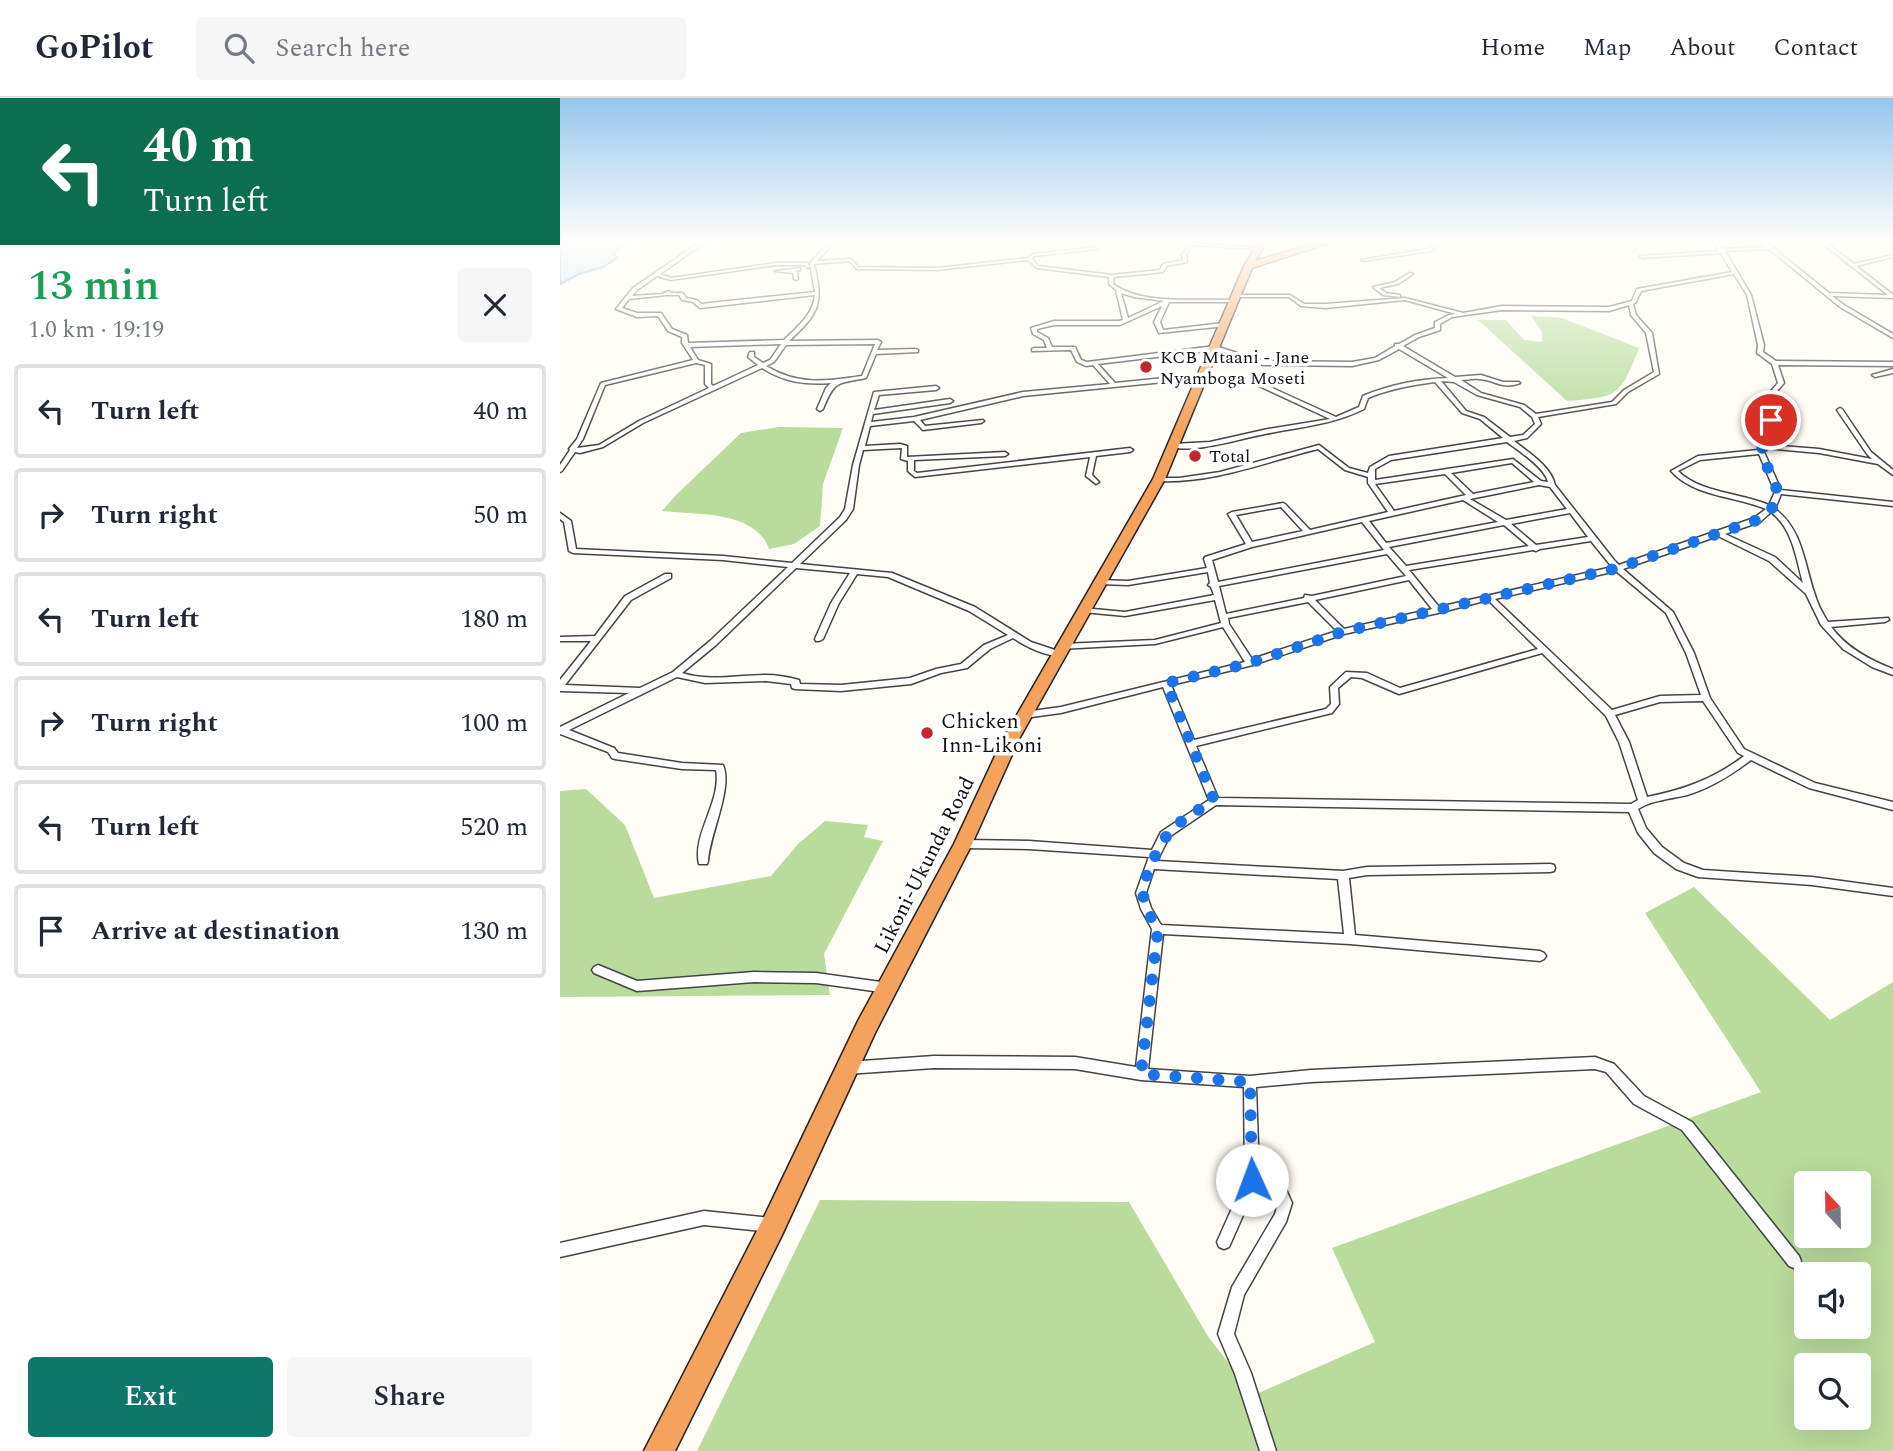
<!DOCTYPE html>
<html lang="en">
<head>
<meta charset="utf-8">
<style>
  :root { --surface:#fff; --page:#f6f6f7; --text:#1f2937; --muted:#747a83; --line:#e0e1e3; --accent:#0f766e }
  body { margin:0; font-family:Spectral,serif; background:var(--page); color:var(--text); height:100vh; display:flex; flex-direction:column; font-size:26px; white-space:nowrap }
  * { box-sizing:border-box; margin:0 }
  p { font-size:23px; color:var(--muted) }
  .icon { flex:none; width:38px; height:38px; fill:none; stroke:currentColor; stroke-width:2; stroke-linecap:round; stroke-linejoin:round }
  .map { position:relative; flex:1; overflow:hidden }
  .sheet { display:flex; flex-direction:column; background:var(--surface); width:560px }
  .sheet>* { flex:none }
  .top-card { background:#0b6e4f; color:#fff; overflow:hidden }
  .needle { width:46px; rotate:338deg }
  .controls { position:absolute; left:1234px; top:1073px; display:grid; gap:14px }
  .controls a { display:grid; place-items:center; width:77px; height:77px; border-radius:7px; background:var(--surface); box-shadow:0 7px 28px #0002; font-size:35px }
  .pin { position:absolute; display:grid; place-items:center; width:60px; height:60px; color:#fff; margin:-30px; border:4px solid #fff; border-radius:50%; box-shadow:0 2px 7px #0007 }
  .me { position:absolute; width:77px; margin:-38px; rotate:358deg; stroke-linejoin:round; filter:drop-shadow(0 0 5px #0008) }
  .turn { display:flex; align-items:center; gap:24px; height:147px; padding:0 28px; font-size:32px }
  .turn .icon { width:91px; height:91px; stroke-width:2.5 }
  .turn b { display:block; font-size:49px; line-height:60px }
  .round { display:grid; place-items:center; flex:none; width:74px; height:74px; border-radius:7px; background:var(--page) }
  .summary { display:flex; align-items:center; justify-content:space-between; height:119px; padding:0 28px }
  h1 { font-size:42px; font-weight:600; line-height:52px; color:#1e9e55 }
  .action { display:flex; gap:14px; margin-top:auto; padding:14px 28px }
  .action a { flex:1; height:80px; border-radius:7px; background:var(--accent); color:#fff; font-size:28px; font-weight:600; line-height:80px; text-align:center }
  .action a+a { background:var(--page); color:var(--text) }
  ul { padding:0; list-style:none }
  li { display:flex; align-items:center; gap:21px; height:94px; margin:0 14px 10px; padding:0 14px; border:4px solid var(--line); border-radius:7px }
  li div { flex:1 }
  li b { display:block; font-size:26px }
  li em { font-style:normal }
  header { display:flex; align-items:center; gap:42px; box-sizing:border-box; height:98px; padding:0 35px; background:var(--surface); border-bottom:2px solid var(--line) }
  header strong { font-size:33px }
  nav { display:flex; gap:38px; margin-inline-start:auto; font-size:24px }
  .search { width:490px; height:63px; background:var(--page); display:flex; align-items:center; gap:18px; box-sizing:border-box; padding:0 24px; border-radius:7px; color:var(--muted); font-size:26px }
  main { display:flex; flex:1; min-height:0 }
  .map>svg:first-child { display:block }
  .forest { fill:#b9dc9c; fill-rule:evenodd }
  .water { fill:#b9e0f7; stroke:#3f96cf; stroke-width:2 }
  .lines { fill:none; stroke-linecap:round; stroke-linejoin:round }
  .street-casing { stroke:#444; stroke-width:3 }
  .highway-casing { stroke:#222; stroke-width:3 }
  .street { fill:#fff; fill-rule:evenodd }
  .highway { fill:#f5a25d; fill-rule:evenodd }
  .route { stroke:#1a73e8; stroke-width:12; stroke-dasharray:0 21.6 }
  .poi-dot { fill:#c4262e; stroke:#fff; stroke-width:2.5 }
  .labels { text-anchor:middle; stroke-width:7; stroke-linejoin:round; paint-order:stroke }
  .far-poi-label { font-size:18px; fill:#111; stroke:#fff; text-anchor:start }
  .poi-label { font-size:21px; fill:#111; stroke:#fff; text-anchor:start }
  .street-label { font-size:21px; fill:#111; stroke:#fff }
</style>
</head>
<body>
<header>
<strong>GoPilot</strong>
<div class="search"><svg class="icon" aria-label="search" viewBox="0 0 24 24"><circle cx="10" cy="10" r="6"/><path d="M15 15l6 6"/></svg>Search here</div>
<nav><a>Home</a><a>Map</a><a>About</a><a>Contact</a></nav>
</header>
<main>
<section class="sheet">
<div class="top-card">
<div class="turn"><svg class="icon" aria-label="left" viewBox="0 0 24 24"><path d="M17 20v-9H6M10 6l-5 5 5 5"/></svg><div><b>40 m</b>Turn left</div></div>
</div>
<div class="summary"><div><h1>13 min</h1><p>1.0 km · 19:19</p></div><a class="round"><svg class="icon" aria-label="close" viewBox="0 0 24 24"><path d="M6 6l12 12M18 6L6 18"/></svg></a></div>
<ul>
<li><svg class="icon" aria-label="left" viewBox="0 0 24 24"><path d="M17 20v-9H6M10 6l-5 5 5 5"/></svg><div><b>Turn left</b></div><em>40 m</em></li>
<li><svg class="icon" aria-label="right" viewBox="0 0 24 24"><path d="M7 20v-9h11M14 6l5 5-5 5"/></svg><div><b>Turn right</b></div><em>50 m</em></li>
<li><svg class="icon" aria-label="left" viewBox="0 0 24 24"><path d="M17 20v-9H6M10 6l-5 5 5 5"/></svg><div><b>Turn left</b></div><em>180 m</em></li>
<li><svg class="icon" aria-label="right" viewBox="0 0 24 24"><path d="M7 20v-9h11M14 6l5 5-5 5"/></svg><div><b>Turn right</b></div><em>100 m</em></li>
<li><svg class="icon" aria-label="left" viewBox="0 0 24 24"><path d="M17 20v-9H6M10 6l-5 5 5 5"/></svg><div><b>Turn left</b></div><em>520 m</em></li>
<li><svg class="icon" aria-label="arrive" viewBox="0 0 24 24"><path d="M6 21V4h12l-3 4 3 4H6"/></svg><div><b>Arrive at destination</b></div><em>130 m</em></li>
</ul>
<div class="action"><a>Exit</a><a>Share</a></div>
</section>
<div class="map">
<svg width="1333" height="1353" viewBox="0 0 1333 1353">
  <rect width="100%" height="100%" fill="#fffdf5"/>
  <path class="forest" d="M971,218L1002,220L1079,250C1060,298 1059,299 1007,303L918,222H946L964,242L982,244V234Z
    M219,329L283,330L263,386L260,428L234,446L209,451C195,412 136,417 102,413L116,397L181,335Z
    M26,691L65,727L94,800L211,778L238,746L265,723L308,727L304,739L323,743L264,856L270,897L0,899V693Z
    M1134,789L1270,922L1333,884V1353H137L260,1102L569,1104L649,1240L694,1297L815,1244L772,1150L1201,994L1085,815ZM1246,1085H1298V1138H1246ZM1246,1176H1298V1228H1246ZM1246,1267H1298V1320H1246Z"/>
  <path class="water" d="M0,143H68L53,155L57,160L43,169L19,176L0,186Z"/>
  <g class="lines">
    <defs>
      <path id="street" d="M141,143H147L100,176L111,180L216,165H247L250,169L248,170L245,167H216L111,182L97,178L77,192L72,198L102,196L109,193L111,195H123L126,200L137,202L141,206L255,194L250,165L270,143H275L257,163L291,161L298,169L377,170L468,160L473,156L536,149L538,151L474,158L472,161L478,168L552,177L600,172L603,166L623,162L622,157L631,145L700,150L698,151L632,147L626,157L627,164L607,168L603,174L554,179L553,186C584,208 637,200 673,202L675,203L673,204H609L600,224L603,232L664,225L666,226V228L599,235L594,224L602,208L560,227H494L477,231V234L488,240L492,249H515L521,262L527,264L655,248L703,263L792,264L815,260L835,248V246H839L855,237L875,230V224L889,217L896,216L845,202L765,210L741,208L729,199H674L676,197H730L744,206H765L845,200L903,215L942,208L1049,209L1072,203L1077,191L1172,174L1161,155L1082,160L1080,158L1159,153L1153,143H1157L1162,151L1206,149L1200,143H1205L1269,195L1328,197L1259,143H1264L1294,166L1333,157V159L1296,168L1333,197V200L1272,198L1284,207L1333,236V240L1280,209L1209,151L1165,153L1191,197L1204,247L1203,254L1216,263L1333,264V268L1218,267L1224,285L1211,300L1213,329L1207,347L1259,351L1312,361L1307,356L1277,312L1280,310L1282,311L1311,354L1333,372V377L1318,366L1259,355L1206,350L1204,354L1221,392L1333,404V408L1221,396L1215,411C1242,431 1244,464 1254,494C1257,505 1262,515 1268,524L1328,520L1329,522L1325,524L1271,529C1287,550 1309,562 1333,571V577L1312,569L1283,551L1261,527L1246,496L1209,463L1158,438L1063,471L1113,514L1134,555L1150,600L1184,651L1255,685L1333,704V712L1249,690L1191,662C1171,677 1151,690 1127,697C1111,701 1092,702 1078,711L1086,730L1102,749L1124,765L1143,772L1252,779L1333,790V798L1252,787L1138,779L1116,771L1094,755L1078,735L1069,714L656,707L609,739L597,763L783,773L807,769L990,766L994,767L995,770L994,773L990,774L807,777L789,780L795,837L980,853L984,855L986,858L984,861L980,863L790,846L603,836L588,971L690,978L751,972L1035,959L1054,966L1084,998L1132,1024L1239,1158L1241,1163L1239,1168L1234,1170L1229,1168L1122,1032L1074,1006L1046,974L1035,971L751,984L696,989L699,1075L720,1078L732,1105L726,1124L684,1197L674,1236L691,1275L716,1353H700L675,1276L658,1236L672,1189L715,1116L718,1105L711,1089L696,1088L669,1149L664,1151L659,1149L657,1144L685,1081L684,989L581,982L515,971L374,970L287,976L283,974L281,970L283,966L287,964L374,958L515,959L576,969L592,831L581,811L576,795L589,759L469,751L403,750L399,749L398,746L399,743L403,742L469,743L592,752L601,734L649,702L603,589L501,615L464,620L459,617L464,614L501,609L685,564L663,529L595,546L499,551L498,549L502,546L595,542L661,525L655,502L565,518L523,514L519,512L523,510L565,514L654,497L651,489L648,487L650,485L648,474L568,487L539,486H536V482L568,483L647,470L644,461L645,459L686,446L668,416L672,414L723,405L725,406L750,432L828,414L808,385V379L785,372L758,351C705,364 655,385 599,383L597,382V380H619L660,374L759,347L789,370L808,375L810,369L829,358L943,340L920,321L902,315L875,284C852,287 829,291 808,300L804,311C772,327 739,329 705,336C682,340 631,357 610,348L613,346L650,344L708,331L770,321L699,288L698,287L701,285L776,319L799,309L803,298C829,287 859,281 888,280L839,251L819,262L792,268L703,267L655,252L538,266L555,285L644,276L647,278L644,280L463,298L360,322L365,328L423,322L424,323L421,325L363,332L354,323L310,328L305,348L340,346L347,348V359L445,354L448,356L445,358L354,362V373L357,375L570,350L573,352L570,354L536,358L532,377L539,384L536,386L526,378L530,359L355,379L348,373V363L341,361L342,350L303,352L299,367L293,411L286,422L240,466L332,475L415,509L471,544L501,554L502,556L501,558C485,558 467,549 453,540L430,551L407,570L381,575L351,586L281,593L235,591L232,590L231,586L206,583L145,585L117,579L9,632L54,650L58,655L122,665L163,667C173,690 150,735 148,763L147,766H139C132,736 162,703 156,672L122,671L55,661L52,660L48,654L0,636V629L69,595L0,593V582L31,543H0V539L35,538L65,498L105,476H111V480L71,502L5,587L80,590L113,574L150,543L228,469L163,462L13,455L9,453L4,424L0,421V415L11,423L16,451L163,458L232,465L280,419L285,411L293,367L314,294L376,288L379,290L376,292L319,297L314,312L390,301L393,303L390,305L313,316L311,324L354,319L463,294L550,286L533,267L526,268L517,264L511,252L472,253V251L474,250H487L484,242L473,236L471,230L494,223H559L563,222L556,192L549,186V179L477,170L468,162L377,172L297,171L290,163L254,166C264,207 259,215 229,243L318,242L321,244L317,252L356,251L358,252V254L316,256L306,280C276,286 275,282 263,311L260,313L257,311L266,290L271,285C245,287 224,284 202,270L83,325L43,349L20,355L15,354L2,373L0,374V367L10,352L9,351L17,341L41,285L133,262L122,245V239L108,233L98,218L77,219L56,211L73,190ZM1174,176L1187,197L1198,247L1197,255L1212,266L1218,285L1205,300L1207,329L1198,352L1138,358L1111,373C1134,399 1176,398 1206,411L1194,420L1059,467L1054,462L995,387C991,368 969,355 954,343L967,340L981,326L978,319L1056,306L1068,294L1099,276L1092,235L1076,217L1073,206L1076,204L1081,193ZM561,195L574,199L604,203L568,220ZM106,197H119L122,202L133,204L140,210L255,197C253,217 237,229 224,242L128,245L127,237L112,231L101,215H77L62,210L69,201ZM1069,207L1071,217L1086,235L1094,274L1064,292L1052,304L976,316L964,307L921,295L901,282C907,282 913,280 919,281C936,282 941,292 960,285L959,284H943L921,277L895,279L843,248L859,239L880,232V226L892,219L942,212L1049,213ZM221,246L210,262L203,265L194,259V254H190L188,259L198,267L153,288L151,286V266L138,262L130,249ZM315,246L302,278C265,283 240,288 206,268L214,264L226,247ZM136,265L145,267V286L149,290L79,323L39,347L17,350L23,341L45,287ZM881,283L894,284L917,297L960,309L972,319L975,326L963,337L950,339L924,319L906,313ZM947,344C959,353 985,370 988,384L981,383L953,361L815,382V371L831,362ZM1199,356L1215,394L1209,407C1181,395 1140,395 1118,373L1140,362ZM952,365L974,384L913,396L891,375ZM885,376L906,397L834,413L815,386ZM979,387L990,389L1007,411L946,422L910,401ZM903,402L938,424L826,445L809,423ZM721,409L743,433L692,444L676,417ZM1211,414C1233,431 1236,460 1243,485L1215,459L1165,436L1200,424ZM1010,415L1028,439L976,447L951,426ZM802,424L824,452L658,484L652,462L692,449ZM944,427L969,448L846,468L829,449ZM1031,443L1052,469L879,509L849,472L973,452L976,453L980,451ZM827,456L846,478L752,498L745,497L744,500L666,516L659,488ZM236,470L290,475L271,505L255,541L256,543H259L263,541L279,505L297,476L328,479L409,513L448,537L424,547L401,566L376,571L350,580L281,587L240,586L239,582C228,579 217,577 206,577C178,577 150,584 122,575L156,547ZM1056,473L1106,515L1126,555L1141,597L1100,598L1052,612L935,501ZM849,482L872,511L784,531L755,502ZM928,502L978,551L840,590L807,575L786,574L770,589L771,606L766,611L634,642L611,587L693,567L784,536L878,515ZM748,504L777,533L692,561L669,526L668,520ZM982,555L1046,618L1059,644L1078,702L1071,706L658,700L636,648L772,615L779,606L778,590L791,579L802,580L839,596ZM1143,603L1178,655L1184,658C1154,681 1123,692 1087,699L1069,644L1055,617L1100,604ZM594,771L778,781L784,836L601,827L591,810L586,795Z
        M878,143H883L871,153L803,163L801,162L868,151Z
        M240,170V172L235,173L237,174L238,181L236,182L234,181L233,175L215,173Z
        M849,175L853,176L838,186L819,190L826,195L840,197V199L823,197L813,189L835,184Z
        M1333,271V275L1315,279L1312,277Z
        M38,867L77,883L194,874L256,875L328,885L332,886L334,890L332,894L328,895L256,885L194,884L77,893L34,875L32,872L34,869Z
        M144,1113L212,1120L217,1122L219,1127L217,1132L212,1134L144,1127L0,1159V1145Z"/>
      <path id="highway" d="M699,143H707L695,163L761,143H775L692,170L605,381L459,641L412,746L315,935L222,1137L115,1353H84L204,1119L298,923L394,746L443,641L593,381L684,168Z"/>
    </defs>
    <use href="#street" class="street-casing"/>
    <use href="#highway" class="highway-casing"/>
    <use href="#street" class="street"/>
    <use href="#highway" class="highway"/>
  </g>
  <linearGradient id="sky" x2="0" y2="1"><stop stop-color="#95c6ee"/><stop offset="0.43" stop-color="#fffefa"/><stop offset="1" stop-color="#fffefa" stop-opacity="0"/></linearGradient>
  <rect width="1333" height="333" fill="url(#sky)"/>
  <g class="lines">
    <path class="route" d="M692,1082L690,984L581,976L598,831C577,797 580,791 596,756C609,727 628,719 654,702L606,585L690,565L782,534L1058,470L1197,422L1212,410L1218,394L1201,354L1211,322"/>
  </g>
  <g class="poi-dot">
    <circle cx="586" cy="269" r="7"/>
    <circle cx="635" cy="358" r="7"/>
    <circle cx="367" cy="635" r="7"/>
  </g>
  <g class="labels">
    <g class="far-poi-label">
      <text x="600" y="265">KCB Mtaani - Jane<tspan x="600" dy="21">Nyamboga Moseti</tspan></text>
      <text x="649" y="364">Total</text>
    </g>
    <g class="poi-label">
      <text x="381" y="630">Chicken<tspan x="381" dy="24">Inn-Likoni</tspan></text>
    </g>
    <g class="street-label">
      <text transform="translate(364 767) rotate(-63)" y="7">Likoni-Ukunda Road</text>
    </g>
  </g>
</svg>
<div class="controls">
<a><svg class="needle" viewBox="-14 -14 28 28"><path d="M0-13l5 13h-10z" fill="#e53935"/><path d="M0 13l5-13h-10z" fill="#747a83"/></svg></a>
<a><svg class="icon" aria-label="sound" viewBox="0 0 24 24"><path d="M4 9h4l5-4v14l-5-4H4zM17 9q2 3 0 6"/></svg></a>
<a><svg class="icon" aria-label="search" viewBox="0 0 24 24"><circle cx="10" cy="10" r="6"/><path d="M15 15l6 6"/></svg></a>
</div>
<div class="pin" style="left:1211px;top:322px;background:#d93025"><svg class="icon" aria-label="arrive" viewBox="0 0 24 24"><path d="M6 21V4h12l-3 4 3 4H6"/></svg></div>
<svg class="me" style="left:692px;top:1082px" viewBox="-20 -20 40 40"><circle r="19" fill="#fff"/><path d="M0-13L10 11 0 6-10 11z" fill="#1a73e8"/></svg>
</div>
</main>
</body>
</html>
